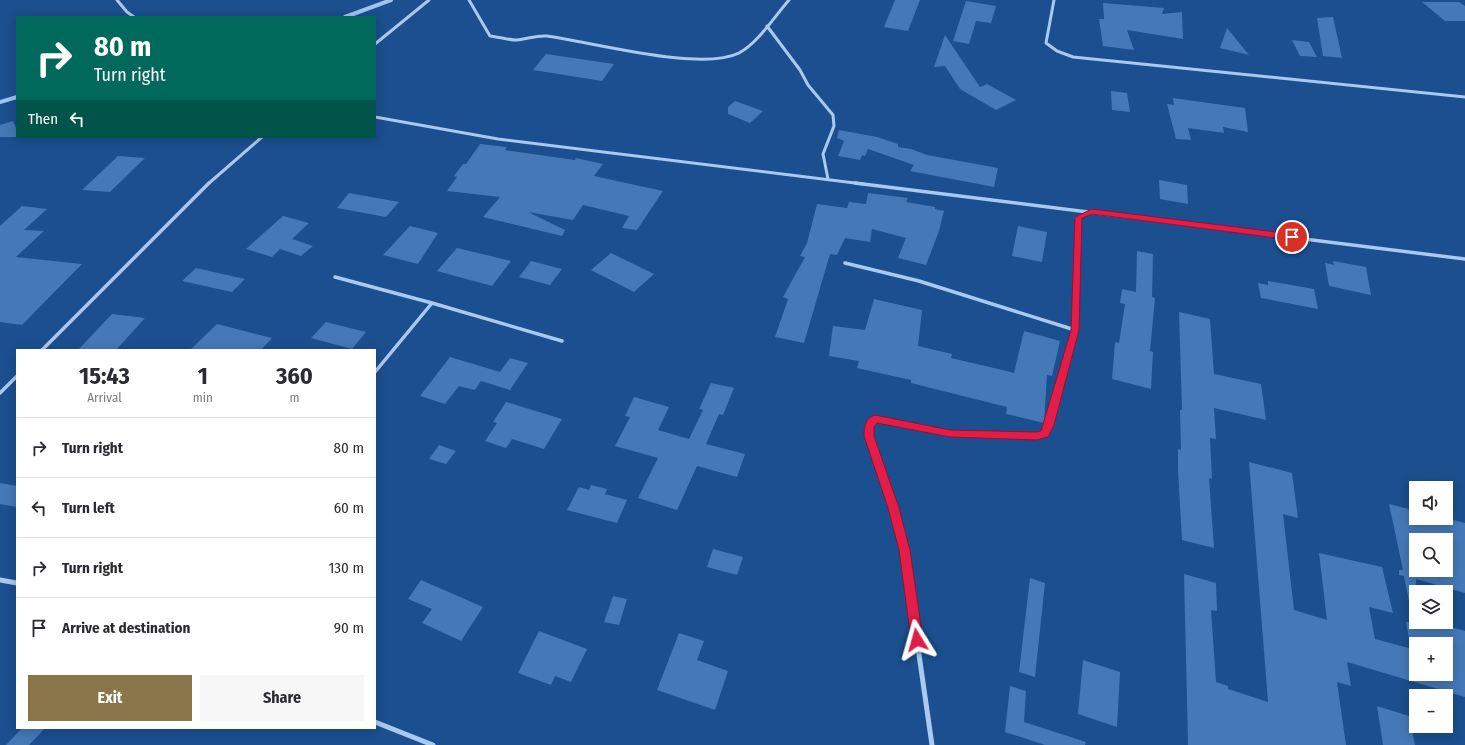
<!DOCTYPE html>
<html lang="en">
<head>
<meta charset="utf-8">
<style>
  :root { --surface:#fff; --page:#f7f7f7; --text:#2b2b33; --muted:#7c7c81; --line:#e1e1e2; --accent:#8a764a }
  body { margin:0; font-family:"Fira Sans Condensed",sans-serif; background:var(--page); color:var(--text); height:100vh; display:flex; flex-direction:column; font-size:15px; white-space:nowrap }
  * { box-sizing:border-box; margin:0 }
  p { font-size:13px; color:var(--muted) }
  .icon { flex:none; width:22px; height:22px; fill:none; stroke:currentColor; stroke-width:2; stroke-linecap:round; stroke-linejoin:round }
  .map { position:relative; flex:1; overflow:hidden }
  .details { position:absolute; left:16px; top:349px; width:360px; height:380px; display:flex; flex-direction:column; background:var(--surface); border-radius:0px; box-shadow:0 2px 10px #0003 }
  .details>* { flex:none }
  .banner { position:absolute; left:16px; top:16px; width:360px; height:122px; border-radius:0px; box-shadow:0 2px 10px #0003; background:#00695c; color:#fff; overflow:hidden }
  .controls { position:absolute; left:1409px; top:481px; display:grid; gap:8px }
  .controls a { display:grid; place-items:center; width:44px; height:44px; border-radius:0px; background:var(--surface); box-shadow:0 2px 10px #0003; font-size:20px }
  .pin { position:absolute; display:grid; place-items:center; width:34px; height:34px; color:#fff; margin:-17px; border:2px solid #fff; border-radius:50%; box-shadow:0 1px 4px #0007 }
  .me { position:absolute; width:44px; margin:-22px; rotate:352deg; stroke-linejoin:round; filter:drop-shadow(0 0 3px #0008) }
  .turn { display:flex; align-items:center; gap:14px; height:84px; padding:0 12px; font-size:18px }
  .turn .icon { width:52px; height:52px; stroke-width:2.5 }
  .turn b { display:block; font-size:28px; line-height:34px }
  .then { display:flex; align-items:center; height:38px; padding:0 12px; background:#0003; gap:8px; font-size:15px }
  .eta { display:flex; justify-content:space-evenly; align-items:center; height:68px; text-align:center }
  .eta b { font-size:24px; font-weight:700; line-height:28px }
  .action { display:flex; gap:8px; margin-top:auto; padding:8px 12px }
  .action a { flex:1; height:46px; border-radius:0px; background:var(--accent); color:#fff; font-size:16px; font-weight:700; line-height:46px; text-align:center }
  .action a+a { background:var(--page); color:var(--text) }
  ul { padding:0; list-style:none }
  li { display:flex; align-items:center; gap:12px; height:60px; padding:0 12px; border-top:1px solid var(--line) }
  li div { flex:1 }
  li b { display:block; font-size:15px }
  li em { font-style:normal }
  .map>svg:first-child { display:block }
  .lines { fill:none; stroke-linecap:round; stroke-linejoin:round }
  .stream { stroke:#9cc4f0; stroke-width:4 }
  .building { fill:#4478b7; fill-rule:evenodd }
  .street-far2 { stroke:#a9c9ee; stroke-width:3 }
  .street-far1 { stroke:#a9c9ee; stroke-width:3.5 }
  .street { stroke:#a9c9ee; stroke-width:5 }
  .route { fill:#e11d48; stroke:#92132f }
</style>
</head>
<body>
<div class="map">
<svg width="1465" height="745" viewBox="0 0 1465 745">
  <rect width="100%" height="100%" fill="#1b4f8f"/>
  <g class="lines">
    <path class="stream" d="M345,17L391,0
      M0,102L17,97"/>
  </g>
  <path class="building" d="M895,0H920L908,31L884,27Z
    M966,1L996,6L991,23L976,21L969,44L953,41Z
    M1422,2H1459L1465,6V21H1445Z
    M1103,3L1164,8L1162,14L1182,12L1183,39L1127,30L1134,50L1103,46L1099,19H1104Z
    M1333,17L1342,58L1323,56L1317,18Z
    M1227,28L1249,55L1220,48Z
    M945,35L980,87L987,84L1016,100L996,110L960,89L945,66L934,67Z
    M1292,40L1309,42L1317,57L1300,56Z
    M546,54L614,64L602,81L533,70Z
    M1111,91L1127,93L1130,112L1112,110Z
    M1173,98L1245,108L1248,132L1223,127L1224,133L1188,128L1191,140L1176,139L1167,104L1174,105Z
    M735,101L763,111L750,123L728,114V107Z
    M13,121L17,130V137H21H0V125Z
    M839,130L877,137L898,144V147L911,149L927,155L998,168L994,187L910,171L914,165L868,149L865,156L862,155L860,160L838,156L844,141L837,138Z
    M480,144L507,147L505,150L575,160L576,158L603,164L594,176L663,191L637,230L622,228L629,216L583,205L573,220L528,212L565,230L562,236L483,217L500,197L447,191L457,177L454,176L463,164H466Z
    M118,156L145,158L110,192L82,190Z
    M1159,180L1187,185L1188,204L1160,199Z
    M349,193L399,202L386,217L337,208Z
    M868,193L908,198L906,202L935,207V209L944,211L939,231L926,265L898,258L906,238L872,229L870,242L845,238L837,255L830,254L804,343L775,337L788,299L783,297L805,257L800,256L807,243L817,204L847,208L849,202L866,204Z
    M22,206L47,209L24,230L44,231L16,257L82,264L22,325L0,322V226Z
    M283,216L309,223L292,239L313,246L301,256L280,249L272,257L246,249Z
    M410,226L438,233L418,264L383,255Z
    M1018,226L1047,232L1042,262L1012,256Z
    M457,248L511,261L492,286L437,271Z
    M1137,251L1153,254L1152,297L1155,298L1150,351L1153,352L1151,389L1112,379L1115,342L1119,343L1125,304L1120,303L1122,289L1136,292Z
    M611,253L654,274L634,292L591,270Z
    M531,261L562,269L550,285L519,277Z
    M1333,261L1366,267L1371,295L1329,286L1325,263L1334,265Z
    M196,268L245,279L232,292L182,281Z
    M1268,281L1314,289L1318,309L1261,298L1258,283L1268,285Z
    M874,299L922,310L918,346L952,354L951,358L1011,372L1014,373L1024,331L1060,341L1052,376L1047,375L1044,423L1006,414L1007,407L911,383V380L857,368L859,361L829,356L833,326L865,330Z
    M1179,312L1210,319L1214,374L1261,384L1266,420L1214,408L1216,439L1210,438L1212,479L1209,478L1214,548L1182,540L1178,470V449L1181,450L1180,410H1182Z
    M112,314L145,318L116,350H78Z
    M326,322L366,332L352,349L311,338Z
    M217,324L272,338L261,350H190Z
    M450,357L500,372L510,358L528,363L510,390L481,381L475,390L459,386L445,404L420,396Z
    M711,383L734,388L723,415L719,414L706,444L745,454L737,477L697,466L677,510L638,498L658,458L615,446L630,417L625,416L634,397L669,407L658,430L689,439L703,410L699,409Z
    M506,402L562,419L544,449L512,439L506,448L485,441L497,423L493,422Z
    M439,445L456,451L446,464L429,459Z
    M1249,462L1292,473L1298,518L1283,514L1294,610L1327,620L1319,553L1382,567L1393,613L1369,607L1375,639L1416,650V674H1446V644H1410L1406,622H1433L1465,631V697L1347,662L1351,686L1337,682L1346,745H1188L1184,574L1216,583L1217,611L1211,610L1216,682L1228,686V689L1268,702Z
    M0,483L17,486V507L0,504Z
    M591,485L607,489L605,494L627,500L617,523L567,510L579,487L589,490Z
    M1389,504L1416,511V518H1445L1465,523V593L1416,579V601L1409,602L1404,576L1399,575V570H1403ZM1416,540H1446V570H1416Z
    M713,549L743,557L737,575L707,567Z
    M1030,578L1045,583L1035,677L1019,672Z
    M421,580L483,607L461,641L422,623L432,609L408,599Z
    M613,596L627,599L619,625L604,622Z
    M539,631L587,649L571,682L555,676L551,685L518,673Z
    M679,633L704,641L697,660L728,671L715,710L657,690Z
    M1083,660L1120,672L1117,727L1078,714Z
    M1010,686L1026,691L1024,722L1086,742L1085,745H1045L1005,732Z
    M1377,706L1409,716L1415,745H1383Z
    M22,728H45L29,745H6Z"/>
  <g class="lines">
    <path class="street-far2" d="M117,0L127,12L134,17
      M469,0L490,36C499,37 508,40 517,40C527,39 537,35 547,36C592,42 701,72 739,53C758,43 775,16 789,0
      M1054,0L1046,43L1057,51L1073,57L1465,97
      M767,26L800,70L808,85L833,115L834,126L823,154L828,179
      M375,44L429,0
      M375,117L498,139L863,184
      M208,184L262,137"/>
    <path class="street-far1" d="M855,183L1465,259
      M845,263L919,281L1075,330
      M335,277L432,303L562,341
      M42,350L209,183
      M375,372L432,303
      M0,393L17,376
      M869,427L875,419L915,427
      M1048,427L1075,330L1079,217L1091,212"/>
    <path class="street" d="M869,426V436L894,508L904,550L932,745
      M910,426L950,433L1036,436L1045,434L1049,426
      M0,580L17,583
      M375,722L433,745"/>
  </g>
  <path class="route" d="M1092,209L1292,234L1296,237L1292,240L1092,214L1082,218L1079,330L1054,425L1048,437L1036,440L950,437L877,423L874,427V436L899,508L910,550L923,640L921,644L917,646L913,644L911,640L899,550L888,508L864,436C864,427 865,418 875,415L950,430L1036,432L1041,431L1071,330L1075,217Z"/>
</svg>
<div class="controls">
<a><svg class="icon" aria-label="sound" viewBox="0 0 24 24"><path d="M4 9h4l5-4v14l-5-4H4zM17 9q2 3 0 6"/></svg></a>
<a><svg class="icon" aria-label="search" viewBox="0 0 24 24"><circle cx="10" cy="10" r="6"/><path d="M15 15l6 6"/></svg></a>
<a><svg class="icon" aria-label="layers" viewBox="0 0 24 24"><path d="M12 4l9 5-9 5-9-5zM3 14l9 5 9-5"/></svg></a>
<a>+</a>
<a>−</a>
</div>
<div class="pin" style="left:1292px;top:237px;background:#d93025"><svg class="icon" aria-label="arrive" viewBox="0 0 24 24"><path d="M6 21V4h12l-3 4 3 4H6"/></svg></div>
<svg class="me" style="left:917px;top:640px" viewBox="-20 -20 40 40"><path d="M0-17L14 15 0 8-14 15z" fill="#e11d48" stroke="#fff" stroke-width="4"/></svg>
<div class="banner">
<div class="turn"><svg class="icon" aria-label="right" viewBox="0 0 24 24"><path d="M7 20v-9h11M14 6l5 5-5 5"/></svg><div><b>80 m</b>Turn right</div></div>
<div class="then">Then<svg class="icon" aria-label="left" viewBox="0 0 24 24"><path d="M17 20v-9H6M10 6l-5 5 5 5"/></svg></div>
</div>
<section class="details">
<div class="eta">
<div><b>15:43</b><p>Arrival</p></div>
<div><b>1</b><p>min</p></div>
<div><b>360</b><p>m</p></div>
</div>
<ul>
<li><svg class="icon" aria-label="right" viewBox="0 0 24 24"><path d="M7 20v-9h11M14 6l5 5-5 5"/></svg><div><b>Turn right</b></div><em>80 m</em></li>
<li><svg class="icon" aria-label="left" viewBox="0 0 24 24"><path d="M17 20v-9H6M10 6l-5 5 5 5"/></svg><div><b>Turn left</b></div><em>60 m</em></li>
<li><svg class="icon" aria-label="right" viewBox="0 0 24 24"><path d="M7 20v-9h11M14 6l5 5-5 5"/></svg><div><b>Turn right</b></div><em>130 m</em></li>
<li><svg class="icon" aria-label="arrive" viewBox="0 0 24 24"><path d="M6 21V4h12l-3 4 3 4H6"/></svg><div><b>Arrive at destination</b></div><em>90 m</em></li>
</ul>
<div class="action"><a>Exit</a><a>Share</a></div>
</section>
</div>
</body>
</html>
